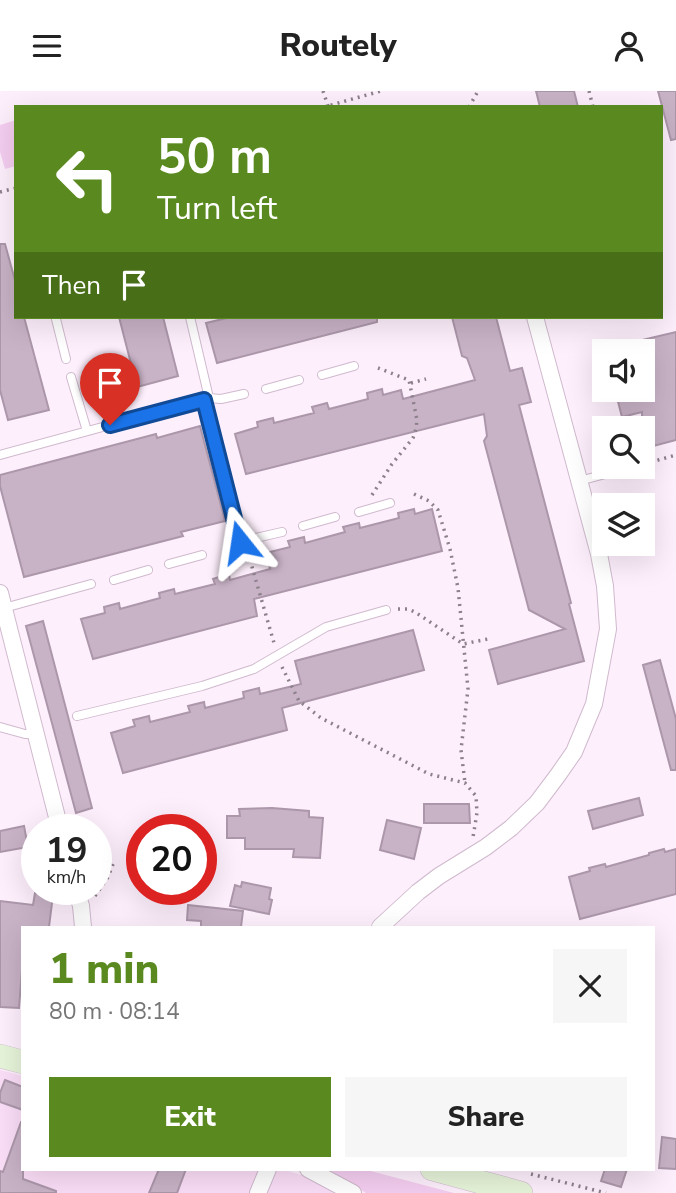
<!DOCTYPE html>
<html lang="en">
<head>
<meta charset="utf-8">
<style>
  :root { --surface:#fff; --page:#f6f6f6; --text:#222; --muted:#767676; --accent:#5a8a1f }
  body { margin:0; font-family:"Nunito Sans",sans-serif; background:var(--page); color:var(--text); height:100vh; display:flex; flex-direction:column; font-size:26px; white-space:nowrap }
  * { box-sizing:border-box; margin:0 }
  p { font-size:23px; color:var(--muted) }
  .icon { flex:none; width:38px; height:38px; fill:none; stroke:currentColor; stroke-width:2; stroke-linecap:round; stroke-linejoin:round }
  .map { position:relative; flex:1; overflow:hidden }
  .drawer { position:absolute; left:21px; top:835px; width:634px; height:245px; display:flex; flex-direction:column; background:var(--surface); border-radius:0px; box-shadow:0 7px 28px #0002 }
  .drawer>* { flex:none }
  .banner { position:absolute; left:14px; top:14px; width:649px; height:214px; border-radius:0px; box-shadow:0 7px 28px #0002; background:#5a8a1f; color:#fff; overflow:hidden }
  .fabs { position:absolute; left:592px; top:248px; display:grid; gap:14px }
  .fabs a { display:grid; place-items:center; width:63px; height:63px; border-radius:0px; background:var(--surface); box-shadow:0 7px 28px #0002; font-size:35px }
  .speed { position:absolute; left:21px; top:723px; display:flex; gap:14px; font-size:35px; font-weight:700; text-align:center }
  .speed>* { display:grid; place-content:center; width:91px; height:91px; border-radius:50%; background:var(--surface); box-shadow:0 7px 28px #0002; line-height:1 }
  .speed small { font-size:18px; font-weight:400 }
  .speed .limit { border:10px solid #d22; background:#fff; color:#111 }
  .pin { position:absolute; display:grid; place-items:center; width:60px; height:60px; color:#fff; margin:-72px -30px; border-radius:50% 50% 50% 0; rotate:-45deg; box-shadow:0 0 7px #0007 }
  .pin .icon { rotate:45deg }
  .me { position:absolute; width:77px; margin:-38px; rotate:345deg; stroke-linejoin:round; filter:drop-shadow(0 0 5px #0008) }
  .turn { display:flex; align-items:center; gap:24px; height:147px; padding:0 28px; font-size:32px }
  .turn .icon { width:91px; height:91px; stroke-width:2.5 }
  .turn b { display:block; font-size:49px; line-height:60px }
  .then { display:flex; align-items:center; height:66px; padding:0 28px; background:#0003; gap:14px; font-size:26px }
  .round { display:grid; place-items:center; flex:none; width:74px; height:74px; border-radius:0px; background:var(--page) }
  .headline { display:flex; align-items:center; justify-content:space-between; height:119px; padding:0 28px }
  h1 { font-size:42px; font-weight:800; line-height:52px; color:var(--accent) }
  .button { display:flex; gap:14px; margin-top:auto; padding:14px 28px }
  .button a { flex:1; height:80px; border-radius:0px; background:var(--accent); color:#fff; font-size:28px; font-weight:800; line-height:80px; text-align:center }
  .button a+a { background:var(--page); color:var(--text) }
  header { display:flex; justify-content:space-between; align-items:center; height:91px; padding:0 28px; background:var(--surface); font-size:32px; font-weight:800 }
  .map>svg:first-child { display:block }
  .built { fill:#faddf7 }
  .green { fill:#f5cef1 }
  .building { fill:#c8b2c6; stroke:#ac97aa; stroke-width:2 }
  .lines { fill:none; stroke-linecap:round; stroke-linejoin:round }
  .lane-casing { stroke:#d0bace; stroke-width:10 }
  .street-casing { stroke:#d0bace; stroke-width:18 }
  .secondary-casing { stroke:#d0bace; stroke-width:24 }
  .path { stroke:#8c818b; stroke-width:3.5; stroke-dasharray:2 5; stroke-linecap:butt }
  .lane { stroke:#fff; stroke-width:8 }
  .street { stroke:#fff; stroke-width:16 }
  .secondary { stroke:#e6f4d9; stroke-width:23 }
  .route-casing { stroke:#114b97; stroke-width:18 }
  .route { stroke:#1a73e8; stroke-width:12 }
</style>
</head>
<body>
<header><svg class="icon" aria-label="menu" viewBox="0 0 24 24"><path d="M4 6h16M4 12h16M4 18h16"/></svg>Routely<svg class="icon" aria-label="person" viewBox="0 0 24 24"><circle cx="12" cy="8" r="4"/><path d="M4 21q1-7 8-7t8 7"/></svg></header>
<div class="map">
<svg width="676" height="1102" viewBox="0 0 676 1102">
  <rect width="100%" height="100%" fill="#feeffc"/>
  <path class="built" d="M0,979L23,985V1078H282L310,1087L333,1102H0Z"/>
  <path class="green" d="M16,29V75L5,78L0,61V34Z
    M328,1078H363L454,1102H366Z"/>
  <path class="building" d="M536,0H574L578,16H540Z
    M658,0H676V48L671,49Z
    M0,153H5L16,193V226H24L49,319L8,329L0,299Z
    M119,226H163L178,285L137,296Z
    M231,226H377V231L217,272L206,232Z
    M452,226H496L510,280L522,277L531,311L519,314L571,512L569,513L584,570L498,593L489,559L565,538L529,519L484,350L487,345L484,323L246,383L235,343L258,336L257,331L273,327L274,332L314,322L312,316L327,312L329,318L368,308L367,302L382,298L383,304L401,299L403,308L475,289L467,267L462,265Z
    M676,241V349L642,358V321L622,326L615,299H642V249Z
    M200,335L225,430L181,441L183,445L24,486L0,395V384L156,343L157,347Z
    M414,418L415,423L432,418L442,460L254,508L257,525L93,568L81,528L105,522L104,516L119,512L120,518L160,507L159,502L174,498L175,503L215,493L213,488L229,483L230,489L270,478L266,462L290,456L288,450L304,446L305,452L345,441L343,436L359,432L360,437L399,427L398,422Z
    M43,530L92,717L76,722L26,535Z
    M413,539L424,579L282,617L287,639L123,682L111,642L135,635L133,629L149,625L150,631L190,621L188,615L204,611L205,617L244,607L243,601L259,597L260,603L301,593L295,570Z
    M660,569L676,628V679H671L643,574Z
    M639,707L643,724L593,738L588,720Z
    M424,713H469L470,732H424Z
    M272,717L309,720V726L323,727L320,767L293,766L294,758H245V747H227V725H240L239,718Z
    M387,729L421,737L414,768L380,759Z
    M24,735L28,756L0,761V740Z
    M664,758L665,761L676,758V803L580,828L569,786L590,780L589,777L605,773L606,776L649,764V762Z
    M242,791L271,797L269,808L272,809L269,823L230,815L235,794L241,796Z
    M35,802L53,804L49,836H23V866L19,917L0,916V810L33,814Z
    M188,814L243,820L241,836H201V830L187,829Z
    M5,989L23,996V1019L0,1011V1002Z
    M21,1031H23V1088L56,1100V1102H0V1080L3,1081Z
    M662,1046L676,1048V1078L659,1077Z
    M159,1078H186L177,1102H149Z
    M605,1078H627L621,1096L601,1090Z"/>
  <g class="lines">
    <defs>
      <path id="lane" d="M190,226L209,307
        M56,228L66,268
        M322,284L354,275
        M71,286L87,340
        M266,298L299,289
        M203,309L240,451
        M0,364L209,307L221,308L244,303
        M579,390L632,376
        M359,421L390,412
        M303,435L335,426
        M234,452L282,441
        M169,473L202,464
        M114,489L148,479
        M4,517L91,493
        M77,625L202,595L254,578L326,536L386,519
        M0,636L25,643H37"/>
      <path id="street" d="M0,502L60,738
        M76,798L81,815L83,836
        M380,836L418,801L439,785L486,756L511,737L537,712L558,684L574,661L594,613L608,538L605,495L599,463L535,226
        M308,1078L353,1102
        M258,1102L268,1078"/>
      <path id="secondary" d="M0,965L23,971
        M432,1078L521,1102"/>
    </defs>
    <use href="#lane" class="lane-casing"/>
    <use href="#street" class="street-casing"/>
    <use href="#secondary" class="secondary-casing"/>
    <path class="path" d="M323,0L328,15
      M589,0L593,16
      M324,16L381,0
      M469,16L478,0
      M0,101L16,97
      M411,292L426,288
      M644,373L676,364
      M414,403L429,410L438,419L450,458L458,497L468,598L461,659L465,692
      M372,404L392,373L413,347L416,338L417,329L409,289L378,277
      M248,462L274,552
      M398,518H408L415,521L463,553L488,548
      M282,576L299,610L321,627L429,683L465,692L476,705L477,722L473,746
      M95,805L108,786L113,773
      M531,1083L606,1102"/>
    <use href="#lane" class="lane"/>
    <use href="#street" class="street"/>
    <use href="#secondary" class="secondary"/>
  </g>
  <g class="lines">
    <defs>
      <path id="route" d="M110,334L204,309L240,451"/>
    </defs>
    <use href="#route" class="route-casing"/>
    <use href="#route" class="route"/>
  </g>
</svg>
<div class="fabs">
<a><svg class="icon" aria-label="sound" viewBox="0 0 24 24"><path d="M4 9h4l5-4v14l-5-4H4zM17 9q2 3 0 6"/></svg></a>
<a><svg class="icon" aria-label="search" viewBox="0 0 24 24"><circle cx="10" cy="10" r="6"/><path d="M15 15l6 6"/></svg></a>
<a><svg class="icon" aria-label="layers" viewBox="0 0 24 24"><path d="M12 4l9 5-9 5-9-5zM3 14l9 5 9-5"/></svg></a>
</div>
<div class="speed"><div>19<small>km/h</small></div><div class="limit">20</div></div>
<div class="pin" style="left:110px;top:334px;background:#d93025"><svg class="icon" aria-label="arrive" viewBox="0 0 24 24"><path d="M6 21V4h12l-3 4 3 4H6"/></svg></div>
<svg class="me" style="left:240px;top:451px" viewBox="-20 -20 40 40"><path d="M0-17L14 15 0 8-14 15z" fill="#1a73e8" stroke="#fff" stroke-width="4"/></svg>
<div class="banner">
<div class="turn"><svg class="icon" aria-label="left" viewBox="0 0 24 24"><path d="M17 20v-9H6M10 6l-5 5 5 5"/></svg><div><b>50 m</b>Turn left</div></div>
<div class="then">Then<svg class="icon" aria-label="arrive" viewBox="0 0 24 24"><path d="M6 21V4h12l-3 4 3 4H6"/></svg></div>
</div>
<section class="drawer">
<div class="headline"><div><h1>1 min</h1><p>80 m · 08:14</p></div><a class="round"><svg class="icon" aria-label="close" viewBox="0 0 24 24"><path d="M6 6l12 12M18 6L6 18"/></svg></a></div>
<div class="button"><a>Exit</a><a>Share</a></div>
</section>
</div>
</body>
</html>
